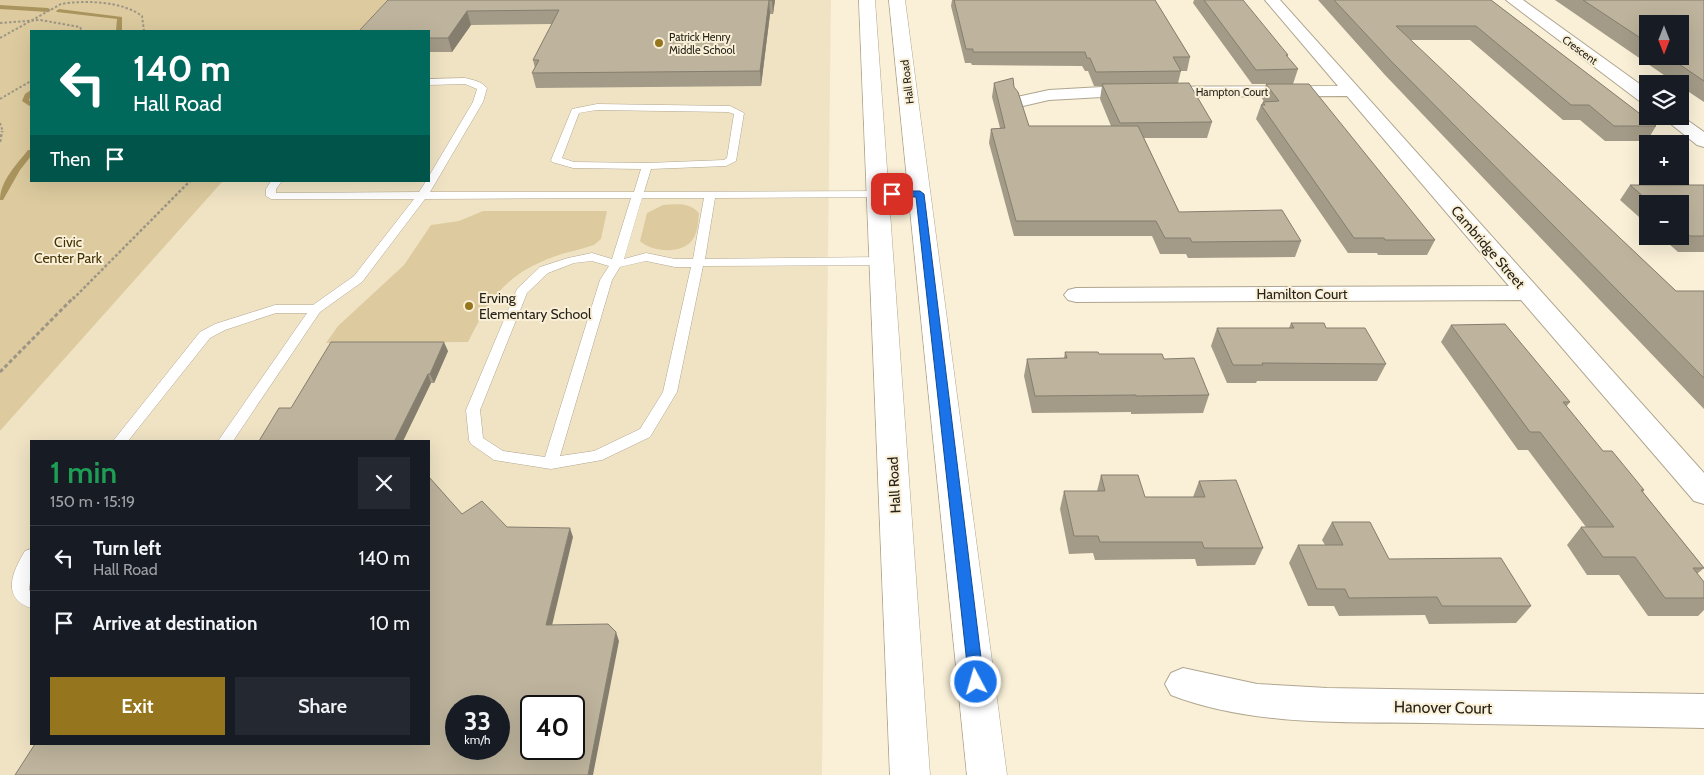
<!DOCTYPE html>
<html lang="en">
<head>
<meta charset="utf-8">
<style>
  :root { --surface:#171b24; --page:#242831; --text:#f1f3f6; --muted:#9ea1a6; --line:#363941; --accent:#95761e }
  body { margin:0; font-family:Cabin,sans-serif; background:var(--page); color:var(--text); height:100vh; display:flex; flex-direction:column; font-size:19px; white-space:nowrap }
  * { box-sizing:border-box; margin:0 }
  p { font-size:16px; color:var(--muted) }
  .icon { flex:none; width:28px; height:28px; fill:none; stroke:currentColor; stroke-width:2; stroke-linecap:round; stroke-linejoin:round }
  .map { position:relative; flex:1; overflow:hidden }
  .drawer { position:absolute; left:30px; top:440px; width:400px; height:305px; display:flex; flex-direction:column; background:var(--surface); border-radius:0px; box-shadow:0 5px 20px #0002 }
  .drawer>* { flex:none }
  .banner { position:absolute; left:30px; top:30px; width:400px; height:152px; border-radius:0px; box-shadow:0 5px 20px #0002; background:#00695c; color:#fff; overflow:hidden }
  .needle { width:32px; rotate:180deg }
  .tools { position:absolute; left:1639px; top:15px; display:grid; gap:10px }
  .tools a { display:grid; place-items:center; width:50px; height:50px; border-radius:0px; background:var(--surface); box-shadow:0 5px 20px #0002; font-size:25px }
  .speed { position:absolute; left:445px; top:695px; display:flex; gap:10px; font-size:25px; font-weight:700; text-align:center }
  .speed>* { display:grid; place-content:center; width:65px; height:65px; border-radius:50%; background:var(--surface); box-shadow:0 5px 20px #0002; line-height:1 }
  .speed small { font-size:12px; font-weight:400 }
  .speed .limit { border:2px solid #111; border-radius:8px; background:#fff; color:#111 }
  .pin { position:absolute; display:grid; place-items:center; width:42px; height:42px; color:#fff; margin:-21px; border-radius:10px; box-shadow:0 2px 8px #0006 }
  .me { position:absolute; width:55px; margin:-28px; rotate:354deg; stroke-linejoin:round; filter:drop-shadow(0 0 4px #0008) }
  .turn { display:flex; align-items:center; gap:18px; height:105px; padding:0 20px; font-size:22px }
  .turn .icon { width:65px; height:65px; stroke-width:2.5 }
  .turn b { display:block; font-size:35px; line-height:42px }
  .then { display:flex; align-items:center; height:48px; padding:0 20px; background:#0003; gap:10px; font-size:19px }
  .round { display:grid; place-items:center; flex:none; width:52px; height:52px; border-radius:0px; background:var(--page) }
  .overview { display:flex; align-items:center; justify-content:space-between; height:85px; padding:0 20px }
  h1 { font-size:30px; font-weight:600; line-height:38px; color:#1e9e55 }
  .primary-button { display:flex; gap:10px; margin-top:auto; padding:10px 20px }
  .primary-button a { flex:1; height:58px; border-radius:0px; background:var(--accent); color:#fff; font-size:20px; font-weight:600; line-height:58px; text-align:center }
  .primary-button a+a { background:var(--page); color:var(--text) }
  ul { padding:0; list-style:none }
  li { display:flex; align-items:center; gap:15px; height:65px; padding:0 20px; border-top:1px solid var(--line) }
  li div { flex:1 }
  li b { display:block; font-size:19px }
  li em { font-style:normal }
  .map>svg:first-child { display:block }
  .built { fill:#f0e3c4; fill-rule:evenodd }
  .green { fill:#ddcb9f }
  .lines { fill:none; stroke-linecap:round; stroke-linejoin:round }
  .stream { fill:#aa945e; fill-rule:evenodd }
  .lane-casing { stroke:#b0a690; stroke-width:1 }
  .street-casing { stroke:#b0a690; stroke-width:2 }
  .secondary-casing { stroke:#b0a690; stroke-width:1 }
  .path-far2 { stroke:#9d9684; stroke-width:2; stroke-dasharray:2.5 2; stroke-linecap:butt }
  .path-far1 { stroke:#9d9684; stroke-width:2.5; stroke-dasharray:3 2; stroke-linecap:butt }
  .path { stroke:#9d9684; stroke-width:3; stroke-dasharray:4 2.5; stroke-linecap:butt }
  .lane { fill:#fff; fill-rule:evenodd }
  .street { fill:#fff; fill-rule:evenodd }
  .secondary { fill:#fff; fill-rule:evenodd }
  .wall { fill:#a39b87; fill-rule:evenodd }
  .shaded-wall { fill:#857e6e }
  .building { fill:#beb49d; stroke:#857e6e; fill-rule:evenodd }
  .route { fill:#1a73e8; stroke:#114b97 }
  .poi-dot { fill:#95761e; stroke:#faf0d8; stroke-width:2 }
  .labels { text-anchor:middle; stroke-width:4; stroke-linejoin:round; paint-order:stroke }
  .far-poi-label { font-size:11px; fill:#262219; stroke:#faf0d8; text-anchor:start }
  .far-street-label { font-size:11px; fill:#262219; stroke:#faf0d8 }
  .park-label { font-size:14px; fill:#443405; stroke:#faf0d8 }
  .street-label { font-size:14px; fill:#262219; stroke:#faf0d8 }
  .poi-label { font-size:14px; fill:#262219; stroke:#faf0d8; text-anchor:start }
  .near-street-label { font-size:16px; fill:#262219; stroke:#faf0d8 }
</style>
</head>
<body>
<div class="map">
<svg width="1704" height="775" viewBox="0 0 1704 775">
  <rect width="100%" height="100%" fill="#faf0d8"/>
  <path class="built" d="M388,0H831L822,775H0V431L223,181H429V31H359ZM31,441H429V744H31ZM456,706H499V749H456ZM531,706H574V749H531Z"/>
  <path class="green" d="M0,0H388L359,31H31V181H223L0,431Z
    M663,205C676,204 690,202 699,213C698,221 698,232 693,239C683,255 651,252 640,241L647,213Z
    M483,211H607L601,239L594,245C580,250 566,252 553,257C505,275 490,298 468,342L326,343L338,326L404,265L431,225L459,221Z"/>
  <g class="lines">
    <path class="stream" d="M0,5L48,8L51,10L48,12L0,9Z
      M59,9L122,17V31H116L117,19L57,12L56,11Z
      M31,90V95L29,100L31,102V107L22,101L25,94Z
      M28,150H31V156L20,170L3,200H0C0,181 17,164 28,150Z"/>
    <defs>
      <path id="lane" d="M465,78C473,80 481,81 487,88L483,102L430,192H634L641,169L573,168L552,162L551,160L572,109L597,104L730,106L744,113L736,161L726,166L651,169L644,192L878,191L883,194L878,197L715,198L705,259L882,257L888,261L882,265L703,266L677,392L650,437L602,460L551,469L494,460L471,444L469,440L466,410L517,289L540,267L568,258L592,253L612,259L631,198L425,199L362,282L320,312L233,441H218L307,313H276L225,330L210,338L128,441H113L200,332L215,324L275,305H313L354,276L414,199H271L266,196V189L271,181H282L276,189V193L419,192L426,181H429V176L473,102L477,89L465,84L429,85V79ZM597,110L728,112L734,114L727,158L724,160L647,163L574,162L562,158L579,113ZM642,198H704L693,259H675L646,253L624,259ZM592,261L609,266L600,280L545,457L503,451L483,438L480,410L527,293L548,273L574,263ZM646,261L675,267H691L663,392L640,429L594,451L560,456L612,280L620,267Z
        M31,549V574L29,590L31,592V608C1,598 12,572 25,551Z"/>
      <path id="street" d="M1265,0H1280L1704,473V504L1694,501L1521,300L1076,302L1068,300L1064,295L1068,290L1076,288L1509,286L1347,96L1102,97L1049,100L1023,106L1017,105L1014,101L1017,97L1049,90L1102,87L1338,86Z
        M1506,0H1523L1648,90V104L1642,103Z
        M1680,115L1704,132V147L1697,145L1661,116H1680Z
        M1183,668L1257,684L1327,688L1704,694V728C1612,726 1520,725 1428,723C1344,722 1251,726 1171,695L1165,684L1171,673Z"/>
      <path id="secondary" d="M859,0H875L930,775H890Z
        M889,0H905L1007,775H967Z"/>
    </defs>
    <use href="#lane" class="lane-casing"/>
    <use href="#street" class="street-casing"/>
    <use href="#secondary" class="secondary-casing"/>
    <path class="path-far2" d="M0,23L40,20L80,27L82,31
      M0,38L61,4C84,0 122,1 142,16L144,31
      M0,99L31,81
      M0,123L3,132"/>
    <path class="path-far1" d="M0,142L2,131
      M73,299L190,181"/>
    <path class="path" d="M0,372L74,297"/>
    <use href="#lane" class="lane"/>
    <use href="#street" class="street"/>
    <use href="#secondary" class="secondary"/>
  </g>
  <path class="wall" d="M388,0H775L773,14H770L761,86L536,88L532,73L535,68L533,60L552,24L471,25L452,52H429V31Z
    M952,0H1155L1190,57L1187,71H1181L1178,83L1212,122L1207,138H1144L1179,212L1301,241L1295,257L1188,258L1186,254H1160L1152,236H1014L989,143L991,129L1000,128L992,97L994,83L1014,87L1029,126H1111L1100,99L1102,86H1094L1088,71H1085L1082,66L972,65L971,63H965L951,6Z
    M1194,0H1204L1288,55L1287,57L1298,69L1293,84L1435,240L1427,255H1378L1377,253H1348L1256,119L1261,105L1263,102H1264L1262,98L1266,84H1252L1193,3Z
    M1318,0H1491L1656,126L1647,141H1605L1580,120H1563L1470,40H1410L1676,291H1704V409L1385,75Z
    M1555,0H1704V102L1680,86V84H1677ZM1648,24L1680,56H1648Z
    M1630,185H1704V252H1678L1660,236H1680V204H1648V225L1620,200Z
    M1291,323L1326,328L1386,364L1377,381H1257L1256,383H1227L1211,346L1217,328H1289Z
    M1451,325L1570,402L1566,407L1603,451L1644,490L1643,492L1704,568L1697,574L1704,582V610L1698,616H1648L1619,575H1587L1567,545L1581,527H1586L1528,450H1518L1441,342Z
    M448,351L434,383H431L403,441H259L291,408Z
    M1065,352L1164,359L1209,395L1203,413L1131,414V412L1032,413L1024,376L1027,359L1064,358Z
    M1101,475L1145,497H1193L1199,481L1263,548L1255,565L1197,566L1195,559L1095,560L1093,553L1069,554L1060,509L1064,491H1097Z
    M1332,522L1389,559L1531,606L1516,623L1429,624L1425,615L1339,616L1334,606H1308L1289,563L1298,545H1325L1322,540Z"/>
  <path class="shaded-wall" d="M769,0L770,14L761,86L760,71Z
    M772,0H775L773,14Z
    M467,11L471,25L452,52L448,38Z
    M444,342L448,351L434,383L430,374Z
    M428,374L431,383L403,441H395V440Z
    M570,528L573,537L550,634L546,625Z
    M616,632L619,641L593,775H588Z"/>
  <path class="building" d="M388,0H772H769L760,71L532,73L539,60H533L559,10L467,11L448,38H429V31H359Z
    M954,0H1155L1190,57H1173L1181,71L1096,72L1090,58H1087L1085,52H973V49H966Z
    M1204,0H1243L1288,55H1286L1298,69L1256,70Z
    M1334,0H1491L1656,126H1614L1589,105H1571L1476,26H1396L1676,291H1704V378L1391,61Z
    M1583,0H1704V81L1667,56H1680V24H1648V43Z
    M1013,78L1014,87L1018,92L1029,126H1138L1179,212L1282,210L1301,241L1192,242L1190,238H1165L1156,221H1016L991,129L1005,128L994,83Z
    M1189,83L1212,122L1120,123L1102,84Z
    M1266,84H1309L1435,240H1385L1384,238H1354L1261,105H1265L1263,102L1279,101Z
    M1630,185H1704V236H1690L1680,228V204H1652Z
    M1291,323H1324L1326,328H1365L1386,364L1262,363L1263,365H1233L1217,328H1294Z
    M1505,324L1570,402H1563L1603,451H1612L1644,490H1641L1704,568H1693L1704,582V598H1665L1635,557H1603L1581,527H1614L1540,432H1530L1451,325Z
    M331,342H444L430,374H428L395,440L396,441H259L279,408H291Z
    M1065,352H1098L1099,354H1162L1164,359L1194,358L1209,395L1136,396V395L1035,396L1027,359L1067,358Z
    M1101,475H1138L1145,497H1205L1199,481L1236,480L1263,548H1204L1202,542H1100L1098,536H1074L1064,491H1105Z
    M429,477L462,514L482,501L507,527L570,528L546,625L608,624L616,632L588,775H15L35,744H429ZM456,706H499V749H456ZM531,706H574V749H531Z
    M1332,522H1370L1389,559L1501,558L1531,606H1442L1437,597L1349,598L1345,589H1317L1298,545H1343Z"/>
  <path class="route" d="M892,191H920L924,194L984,682L981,687L976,689L971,687L969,682L916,197L889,196L888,194Z"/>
  <g class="poi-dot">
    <circle cx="659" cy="43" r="5"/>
    <circle cx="469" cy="306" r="5"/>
  </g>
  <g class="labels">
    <g class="far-poi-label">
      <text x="669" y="41">Patrick Henry<tspan x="669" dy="13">Middle School</tspan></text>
    </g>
    <g class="far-street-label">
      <text transform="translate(1580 50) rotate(36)" y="4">Crescent</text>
      <text transform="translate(907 82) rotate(-97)" y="4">Hall Road</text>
      <text x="1232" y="96">Hampton Court</text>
    </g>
    <g class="park-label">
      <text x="68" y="247">Civic<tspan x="68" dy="16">Center Park</tspan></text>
    </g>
    <g class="street-label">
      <text transform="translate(1488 247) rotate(49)" y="5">Cambridge Street</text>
      <text x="1302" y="299">Hamilton Court</text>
      <text transform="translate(894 485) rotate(-93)" y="5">Hall Road</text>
    </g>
    <g class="poi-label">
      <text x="479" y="303">Erving<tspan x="479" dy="16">Elementary School</tspan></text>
    </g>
    <g class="near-street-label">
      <text transform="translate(1443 707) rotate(1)" y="6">Hanover Court</text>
    </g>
  </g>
</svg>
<div class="tools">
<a><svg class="needle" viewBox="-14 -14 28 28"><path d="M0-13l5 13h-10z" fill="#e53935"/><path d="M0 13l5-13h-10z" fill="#9ea1a6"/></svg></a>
<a><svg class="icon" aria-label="layers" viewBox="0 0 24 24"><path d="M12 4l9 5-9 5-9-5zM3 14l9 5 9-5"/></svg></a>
<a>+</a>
<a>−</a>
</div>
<div class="speed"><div>33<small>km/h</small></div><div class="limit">40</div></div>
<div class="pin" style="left:892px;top:194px;background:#d93025"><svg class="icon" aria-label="arrive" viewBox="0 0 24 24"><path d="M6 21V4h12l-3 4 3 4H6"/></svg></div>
<svg class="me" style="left:976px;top:682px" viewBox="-20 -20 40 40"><circle r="17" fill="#1a73e8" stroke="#fff" stroke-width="3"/><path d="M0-11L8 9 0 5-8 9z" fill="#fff"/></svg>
<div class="banner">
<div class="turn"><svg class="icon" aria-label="left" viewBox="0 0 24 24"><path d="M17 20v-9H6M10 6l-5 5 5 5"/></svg><div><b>140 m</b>Hall Road</div></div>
<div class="then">Then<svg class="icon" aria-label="arrive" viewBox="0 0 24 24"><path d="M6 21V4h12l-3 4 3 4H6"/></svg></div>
</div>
<section class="drawer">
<div class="overview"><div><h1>1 min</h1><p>150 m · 15:19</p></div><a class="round"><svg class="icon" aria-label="close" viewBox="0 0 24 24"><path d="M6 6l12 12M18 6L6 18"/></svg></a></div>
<ul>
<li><svg class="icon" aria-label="left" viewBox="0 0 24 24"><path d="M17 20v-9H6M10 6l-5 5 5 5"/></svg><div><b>Turn left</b><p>Hall Road</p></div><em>140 m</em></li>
<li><svg class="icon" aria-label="arrive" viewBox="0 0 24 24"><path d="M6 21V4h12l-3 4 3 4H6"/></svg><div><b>Arrive at destination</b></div><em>10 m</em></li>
</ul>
<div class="primary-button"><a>Exit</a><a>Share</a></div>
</section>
</div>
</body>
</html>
